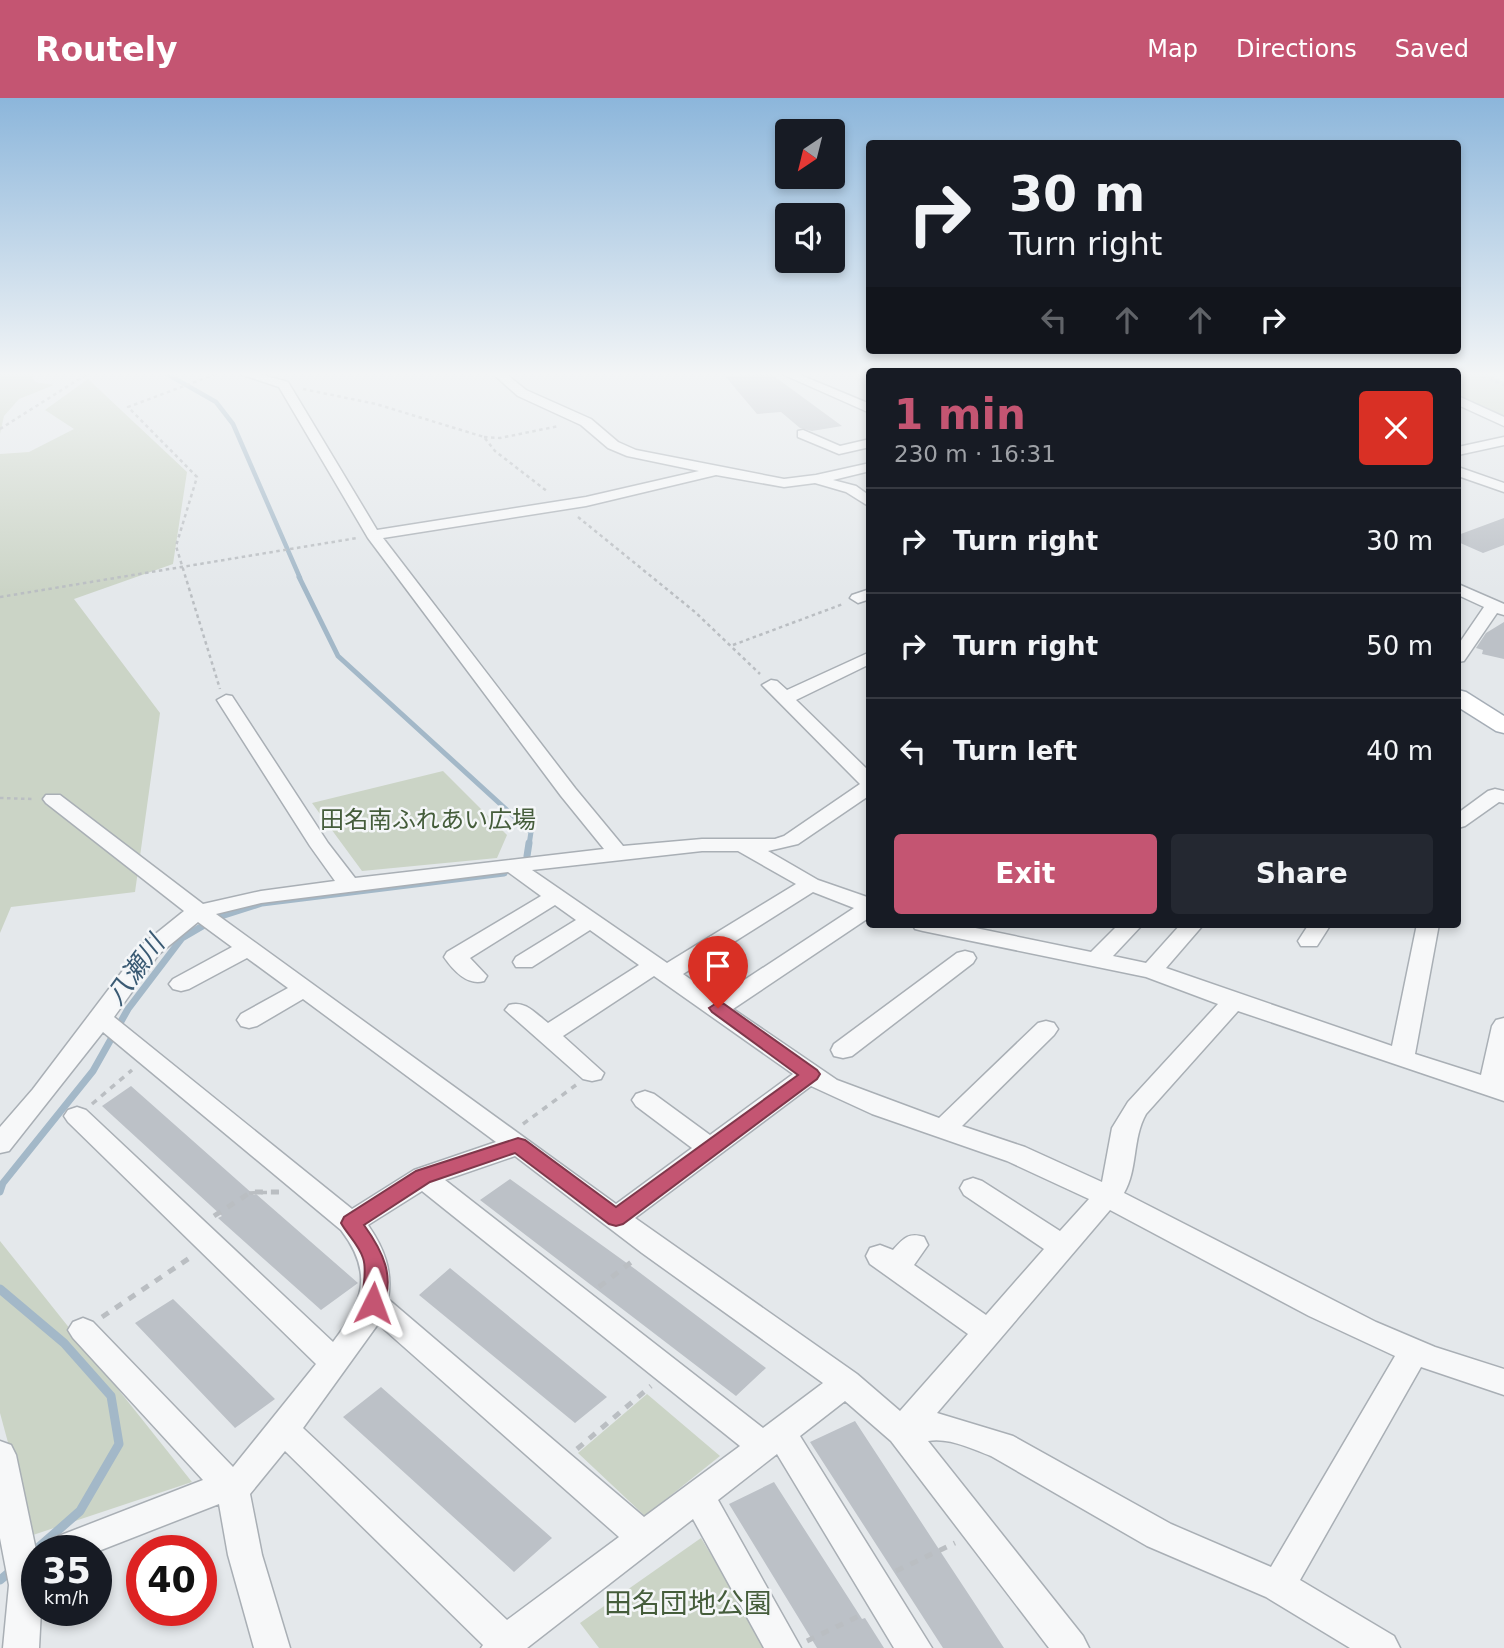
<!DOCTYPE html>
<html lang="en">
<head>
<meta charset="utf-8">
<style>
  :root { --surface:#171b24; --page:#242831; --text:#f1f3f6; --muted:#9ea1a6; --line:#363941; --accent:#c45572 }
  body { margin:0; font-family:"DejaVu Sans","Noto Sans JP",sans-serif; background:var(--page); color:var(--text); height:100vh; display:flex; flex-direction:column; font-size:26px; white-space:nowrap }
  * { box-sizing:border-box; margin:0 }
  p { font-size:23px; color:var(--muted) }
  .icon { flex:none; width:38px; height:38px; fill:none; stroke:currentColor; stroke-width:2; stroke-linecap:round; stroke-linejoin:round }
  .map { position:relative; flex:1; overflow:hidden }
  .details { position:absolute; left:866px; top:270px; width:595px; height:560px; display:flex; flex-direction:column; background:var(--surface); border-radius:7px; box-shadow:0 4px 10px #0003 }
  .details>* { flex:none }
  .banner { position:absolute; left:866px; top:42px; width:595px; height:214px; border-radius:7px; box-shadow:0 4px 10px #0003; background:#171b24; color:var(--text); overflow:hidden }
  .needle { width:46px; rotate:215deg }
  .buttons { position:absolute; left:775px; top:21px; display:grid; gap:14px }
  .buttons a { display:grid; place-items:center; width:70px; height:70px; border-radius:7px; background:var(--surface); box-shadow:0 4px 10px #0003; font-size:35px }
  .speed { position:absolute; left:21px; top:1437px; display:flex; gap:14px; font-size:35px; font-weight:700; text-align:center }
  .speed>* { display:grid; place-content:center; width:91px; height:91px; border-radius:50%; background:var(--surface); box-shadow:0 4px 10px #0003; line-height:1 }
  .speed small { font-size:18px; font-weight:400 }
  .speed .limit { border:10px solid #d22; background:#fff; color:#111 }
  .pin { position:absolute; display:grid; place-items:center; width:60px; height:60px; color:#fff; margin:-72px -30px; border-radius:50% 50% 50% 0; rotate:-45deg; box-shadow:0 0 7px #0007 }
  .pin .icon { rotate:45deg }
  .me { position:absolute; width:77px; margin:-38px; rotate:3deg; stroke-linejoin:round; filter:drop-shadow(0 0 5px #0008) }
  .turn { display:flex; align-items:center; gap:24px; height:147px; padding:0 28px; font-size:32px }
  .turn .icon { width:91px; height:91px; stroke-width:2.5 }
  .turn b { display:block; font-size:49px; line-height:60px }
  .lanes { display:flex; align-items:center; height:66px; padding:0 28px; background:#0003; justify-content:center; gap:35px; direction:ltr }
  .lanes .off { opacity:.35 }
  .round { display:grid; place-items:center; flex:none; width:74px; height:74px; border-radius:7px; background:var(--page) }
  .summary { display:flex; align-items:center; justify-content:space-between; height:119px; padding:0 28px }
  h1 { font-size:42px; font-weight:800; line-height:52px; color:var(--accent) }
  .button { display:flex; gap:14px; margin-top:auto; padding:14px 28px }
  .button a { flex:1; height:80px; border-radius:7px; background:var(--accent); color:#fff; font-size:28px; font-weight:800; line-height:80px; text-align:center }
  .button a+a { background:var(--page); color:var(--text) }
  ul { padding:0; list-style:none }
  li { display:flex; align-items:center; gap:21px; height:105px; padding:0 28px; border-top:2px solid var(--line) }
  li div { flex:1 }
  li b { display:block; font-size:26px }
  li em { font-style:normal }
  header { display:flex; align-items:center; gap:42px; box-sizing:border-box; height:98px; padding:0 35px; background:var(--accent); color:#fff }
  header strong { font-size:33px }
  nav { display:flex; gap:38px; margin-inline-start:auto; font-size:24px }
  .map>svg:first-child { display:block }
  .green { fill:#cbd4c6 }
  .lines { fill:none; stroke-linecap:round; stroke-linejoin:round }
  .stream-far3 { stroke:#a3b8c8; stroke-width:4.5 }
  .stream-far2 { stroke:#a3b8c8; stroke-width:5 }
  .stream-far1 { stroke:#a3b8c8; stroke-width:7 }
  .stream { stroke:#a3b8c8; stroke-width:9 }
  .building { fill:#bcc1c7 }
  .minor-casing { stroke:#a9afb5; stroke-width:3 }
  .major-casing { stroke:#a5adb6; stroke-width:3 }
  .path-far2 { stroke:#babec2; stroke-width:2.5; stroke-dasharray:3.5 3.5; stroke-linecap:butt }
  .path-far1 { stroke:#babec2; stroke-width:3.5; stroke-dasharray:6 6; stroke-linecap:butt }
  .path { stroke:#babec2; stroke-width:5; stroke-dasharray:8 8; stroke-linecap:butt }
  .minor { fill:#f7f8f9; fill-rule:evenodd }
  .major { fill:#fff; fill-rule:evenodd }
  .route { fill:#c45572; stroke:#7f374a; stroke-width:2 }
  .labels { text-anchor:middle; stroke-width:5; stroke-linejoin:round; paint-order:stroke }
  .park-label { font-size:24px; fill:#455d3b; stroke:#f4f6f8 }
  .water-label { font-size:26px; font-style:italic; fill:#3a5a73; stroke:#f4f6f8 }
  .near-park-label { font-size:28px; fill:#455d3b; stroke:#f4f6f8 }
</style>
</head>
<body>
<header>
<strong>Routely</strong>
<nav><a>Map</a><a>Directions</a><a>Saved</a></nav>
</header>
<div class="map">
<svg width="1504" height="1550" viewBox="0 0 1504 1550">
  <rect width="100%" height="100%" fill="#e4e8eb"/>
  <path class="green" d="M0,276H32L35,284L54,287L19,301L4,318L0,336Z
    M1458,276H1486L1504,284V318L1458,298Z
    M88,281L187,374L173,466L74,501L160,615L135,794L11,809L0,835V356L29,354L74,331L45,312Z
    M443,673L507,737L497,760L362,773L312,705Z
    M0,1143L192,1384L33,1437L0,1315Z
    M647,1296L720,1358L645,1418L578,1355Z
    M701,1440L768,1550H599L580,1525Z"/>
  <g class="lines">
    <path class="stream-far3" d="M167,276L216,304L233,326L300,480"/>
    <path class="stream-far2" d="M299,479L338,558L531,734L529,747"/>
    <path class="stream-far1" d="M527,758L529,745
      M0,1094L3,1085L93,973L128,911L182,840L218,819L262,805L504,775"/>
    <path class="stream" d="M0,1191L64,1245L111,1298L119,1346L80,1413L31,1456
      M0,1482L12,1472"/>
  </g>
  <path class="building" d="M771,276L842,328L812,333L800,330L781,314L757,316L725,278Z
    M1504,420V447L1483,455L1458,444V437Z
    M1504,524V561L1482,556L1483,552L1476,550L1486,535Z
    M131,988L254,1097L256,1096L358,1185L321,1212L218,1120L222,1118L102,1008Z
    M510,1081L635,1171L766,1270L736,1298L480,1102Z
    M450,1170L607,1299L575,1325L419,1197Z
    M173,1201L275,1301L235,1330L135,1225Z
    M381,1289L552,1440L514,1474L343,1319Z
    M855,1323L944,1459L1004,1550H943L810,1344Z
    M774,1384L862,1521L865,1520L884,1550H817L729,1406Z"/>
  <g class="lines">
    <defs>
      <path id="minor" d="M240,276H259L288,284L377,432L586,399L699,373L627,358L608,350L581,327L518,298L493,276H506L526,292L591,321L618,344L636,352L784,381L816,377L870,365V373L833,382L856,388L870,398V409L846,394L815,385L784,389L716,377L586,408L383,440L575,690L623,748L702,741H775L784,738L860,686L762,587L771,582L777,583L787,592L870,554V566L796,602L870,674V697L798,746L768,753L818,782L870,800V819L733,911L837,982L939,1020L1038,925L1046,923L1054,925L1058,931L1054,937L962,1028L1025,1049L1102,1084L1112,1030L1128,1004L1218,906L1146,879L923,833L915,831L912,826H956L1091,854L1119,826H1143L1113,858L1146,865L1181,826H1204L1166,870L1392,948L1417,826H1439L1415,956L1481,977L1492,928L1496,922L1504,920V1003L1238,913L1146,1016C1132,1041 1138,1071 1124,1095L1376,1224L1435,1249L1504,1271V1297L1421,1269L1300,1482L1394,1538L1400,1550H1350L1266,1499L1147,1448L991,1358C973,1351 948,1339 928,1343L1083,1538L1089,1550H1049L891,1343L845,1303L800,1338L932,1550H894L777,1356L718,1402L801,1550H764L693,1421L527,1550H481L483,1547L285,1353L250,1396L262,1457L290,1550H254L228,1457L219,1406L96,1454L47,1452L51,1441L203,1382L73,1240L68,1232L73,1224L83,1220L93,1224L233,1369L316,1266L68,1024L64,1018L68,1012L77,1009L86,1012L333,1244C363,1205 374,1175 341,1132L103,934L9,1053L0,1055V1029L33,991L143,846L184,813L46,705L43,701L46,697H60L203,806L261,793L335,783L310,748L217,602L226,597L232,598L328,745L355,780L604,751L561,698L368,440L279,289ZM702,753H738L796,786L667,865L532,772ZM508,774L541,798L447,854L444,859C453,872 467,888 484,883L487,878L470,860L555,807L576,822L516,859L513,864L516,869H532L590,832L639,867L548,925C535,915 525,902 509,907L505,912L583,981L592,983L601,981L604,975L563,938L654,878L793,976L710,1037L654,996L645,993L636,996L632,1002L636,1008L692,1050L616,1106L216,816L261,805ZM813,794L854,810L717,900L683,876ZM198,824L232,849L173,881L169,886L173,891L181,893L189,891L247,860L288,890L241,916L237,922L241,928L249,930L257,928L303,901L496,1044L414,1072L352,1111L114,919L159,856ZM811,988L872,1016L1007,1063L1089,1101L1060,1133L982,1083L973,1080L964,1083L960,1090L964,1097L1044,1151L986,1217L914,1167L928,1147L924,1139C908,1134 903,1141 893,1152L880,1147L870,1150L866,1158L870,1166L968,1236L900,1313L857,1276L635,1120ZM515,1058L642,1155L823,1285L763,1330L445,1082ZM422,1093L740,1348L644,1419L388,1201C393,1173 384,1150 368,1127ZM1110,1112L1309,1218L1395,1258L1271,1469L1171,1426L1013,1338L937,1315ZM378,1226L619,1439L507,1522L303,1330Z
        M782,276H798L870,306V315Z
        M1458,298L1504,319V328L1458,307Z
        M803,332L840,348L870,341V349L839,356L798,339V333Z
        M1504,339V347L1458,357V349Z
        M1458,369L1504,385V394L1458,378Z
        M1458,486L1504,506V517L1497,515L1464,563L1458,564V547L1484,509L1458,497Z
        M870,491V501L858,505L850,500L852,497Z
        M1495,691L1504,693V705L1499,704L1465,728L1458,730V715L1488,693Z
        M1309,826H1331L1317,848H1301L1298,843Z
        M965,853L973,855L976,860L973,865L852,958L843,960L834,958L831,952L834,946L957,855Z
        M0,1343L11,1347L16,1357L37,1457V1512H41L39,1550H3L9,1487L0,1440Z"/>
      <path id="major" d="M1458,592L1466,594L1504,618V635L1496,633L1458,609Z"/>
    </defs>
    <use href="#minor" class="minor-casing"/>
    <use href="#major" class="major-casing"/>
    <path class="path-far2" d="M216,276L128,309L197,379L176,448L220,591
      M1476,276L1504,287
      M303,291L376,306L484,339L495,353L548,394
      M0,331L87,276
      M484,339L500,340L559,328
      M578,419L695,514L760,576
      M0,499L357,440
      M733,547L843,506
      M0,700L33,701"/>
    <path class="path-far1" d="M92,1006L132,972
      M523,1026L576,987
      M249,1095L280,1094"/>
    <path class="path" d="M214,1118L251,1094H280
      M599,1189L634,1162
      M102,1219L191,1159
      M577,1351L651,1288
      M896,1473L955,1445
      M807,1543L863,1516"/>
    <use href="#minor" class="minor"/>
    <use href="#major" class="major"/>
  </g>
  <linearGradient id="sky" x2="0" y2="1"><stop stop-color="#8cb6db"/><stop offset="0.56" stop-color="#f3f5f6"/><stop offset="1" stop-color="#f3f5f6" stop-opacity="0"/></linearGradient>
  <rect width="1504" height="493" fill="url(#sky)"/>
  <path class="route" d="M718,904L724,906L817,972L820,976L817,981L623,1126L616,1128L609,1126L515,1055L430,1084L364,1127C382,1152 397,1180 381,1212L373,1214L366,1212C358,1197 369,1177 363,1160C359,1147 347,1136 341,1125L344,1119L416,1073L518,1040L525,1042L616,1109L798,977L712,914L709,910Z"/>
  <g class="labels">
    <g class="park-label">
      <text x="428" y="730">田名南ふれあい広場</text>
    </g>
    <g class="water-label">
      <text transform="translate(135 872) rotate(-54)" y="9">八瀬川</text>
    </g>
    <g class="near-park-label">
      <text x="688" y="1515">田名団地公園</text>
    </g>
  </g>
</svg>
<div class="buttons">
<a><svg class="needle" viewBox="-14 -14 28 28"><path d="M0-13l5 13h-10z" fill="#e53935"/><path d="M0 13l5-13h-10z" fill="#9ea1a6"/></svg></a>
<a><svg class="icon" aria-label="sound" viewBox="0 0 24 24"><path d="M4 9h4l5-4v14l-5-4H4zM17 9q2 3 0 6"/></svg></a>
</div>
<div class="speed"><div>35<small>km/h</small></div><div class="limit">40</div></div>
<div class="pin" style="left:718px;top:910px;background:#d93025"><svg class="icon" aria-label="arrive" viewBox="0 0 24 24"><path d="M6 21V4h12l-3 4 3 4H6"/></svg></div>
<svg class="me" style="left:373px;top:1205px" viewBox="-20 -20 40 40"><path d="M0-17L14 15 0 8-14 15z" fill="#c45572" stroke="#fff" stroke-width="4"/></svg>
<div class="banner">
<div class="turn"><svg class="icon" aria-label="right" viewBox="0 0 24 24"><path d="M7 20v-9h11M14 6l5 5-5 5"/></svg><div><b>30 m</b>Turn right</div></div>
<div class="lanes"><svg class="icon off" aria-label="left" viewBox="0 0 24 24"><path d="M17 20v-9H6M10 6l-5 5 5 5"/></svg><svg class="icon off" aria-label="ahead" viewBox="0 0 24 24"><path d="M12 20V5M6 11l6-6 6 6"/></svg><svg class="icon off" aria-label="ahead" viewBox="0 0 24 24"><path d="M12 20V5M6 11l6-6 6 6"/></svg><svg class="icon" aria-label="right" viewBox="0 0 24 24"><path d="M7 20v-9h11M14 6l5 5-5 5"/></svg></div>
</div>
<section class="details">
<div class="summary"><div><h1>1 min</h1><p>230 m · 16:31</p></div><a class="round" style="background:#d93025;color:#fff"><svg class="icon" aria-label="close" viewBox="0 0 24 24"><path d="M6 6l12 12M18 6L6 18"/></svg></a></div>
<ul>
<li><svg class="icon" aria-label="right" viewBox="0 0 24 24"><path d="M7 20v-9h11M14 6l5 5-5 5"/></svg><div><b>Turn right</b></div><em>30 m</em></li>
<li><svg class="icon" aria-label="right" viewBox="0 0 24 24"><path d="M7 20v-9h11M14 6l5 5-5 5"/></svg><div><b>Turn right</b></div><em>50 m</em></li>
<li><svg class="icon" aria-label="left" viewBox="0 0 24 24"><path d="M17 20v-9H6M10 6l-5 5 5 5"/></svg><div><b>Turn left</b></div><em>40 m</em></li>
</ul>
<div class="button"><a>Exit</a><a>Share</a></div>
</section>
</div>
</body>
</html>
